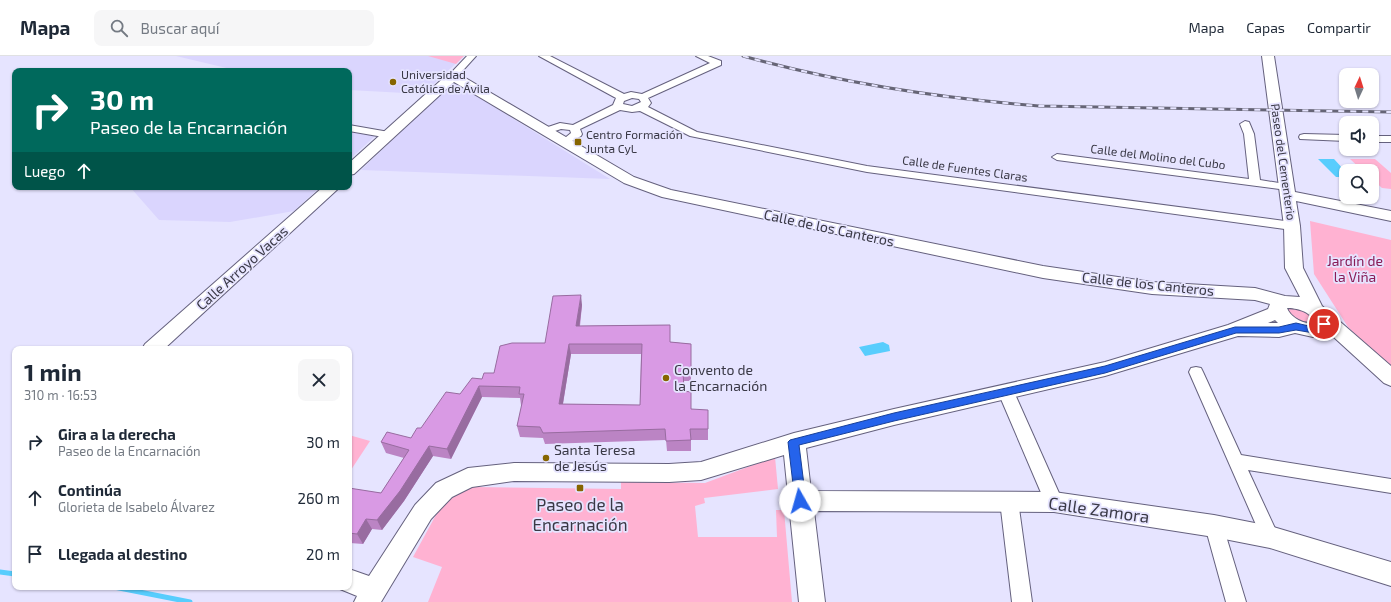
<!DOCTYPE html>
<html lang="es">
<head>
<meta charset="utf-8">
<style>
  :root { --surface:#fff; --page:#f6f6f7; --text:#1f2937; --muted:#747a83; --line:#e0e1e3 }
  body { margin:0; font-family:"Exo 2",sans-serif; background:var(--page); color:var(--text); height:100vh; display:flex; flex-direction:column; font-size:15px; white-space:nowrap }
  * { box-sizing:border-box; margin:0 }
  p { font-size:13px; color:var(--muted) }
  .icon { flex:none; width:22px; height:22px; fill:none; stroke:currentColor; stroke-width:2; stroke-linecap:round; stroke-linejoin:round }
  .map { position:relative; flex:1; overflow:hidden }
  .drawer { position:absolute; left:12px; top:290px; width:340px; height:244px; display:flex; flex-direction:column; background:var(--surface); border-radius:8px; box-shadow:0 1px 3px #0004 }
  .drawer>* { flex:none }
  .banner { position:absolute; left:12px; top:12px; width:340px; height:122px; border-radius:8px; box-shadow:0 1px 3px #0004; background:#00695c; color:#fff; overflow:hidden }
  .needle { width:26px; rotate:4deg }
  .buttons { position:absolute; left:1339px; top:12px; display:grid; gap:8px }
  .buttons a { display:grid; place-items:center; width:40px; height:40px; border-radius:8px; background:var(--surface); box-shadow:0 1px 3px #0004; font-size:20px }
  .pin { position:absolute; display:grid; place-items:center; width:34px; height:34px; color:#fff; margin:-17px; border:2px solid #fff; border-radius:50%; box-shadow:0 1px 4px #0007 }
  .me { position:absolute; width:44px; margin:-22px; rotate:353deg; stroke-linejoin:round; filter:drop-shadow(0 0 3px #0008) }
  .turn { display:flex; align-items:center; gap:14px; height:84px; padding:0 12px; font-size:18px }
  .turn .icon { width:52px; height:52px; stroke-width:2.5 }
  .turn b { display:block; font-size:28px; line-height:34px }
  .then { display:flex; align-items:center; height:38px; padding:0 12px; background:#0003; gap:8px; font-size:15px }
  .round { display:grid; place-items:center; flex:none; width:42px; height:42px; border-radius:8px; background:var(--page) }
  .summary { display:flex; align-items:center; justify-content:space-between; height:68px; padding:0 12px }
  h1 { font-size:24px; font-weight:700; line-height:30px }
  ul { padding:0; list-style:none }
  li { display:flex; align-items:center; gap:12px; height:56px; padding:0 12px }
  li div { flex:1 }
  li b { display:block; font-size:15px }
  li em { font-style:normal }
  header { display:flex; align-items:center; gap:24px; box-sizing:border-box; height:56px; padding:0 20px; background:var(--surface); border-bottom:1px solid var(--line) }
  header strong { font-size:19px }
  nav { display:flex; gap:22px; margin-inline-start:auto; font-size:14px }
  .search { width:280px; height:36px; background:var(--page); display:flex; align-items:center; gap:10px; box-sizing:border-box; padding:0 14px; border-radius:8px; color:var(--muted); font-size:15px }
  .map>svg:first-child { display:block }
  .built { fill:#dad5fe }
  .green { fill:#ffb2d2 }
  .water { fill:#58cdfd }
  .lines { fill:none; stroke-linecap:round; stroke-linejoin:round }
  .stream { stroke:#58cdfd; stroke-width:5 }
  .street-casing { stroke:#65617e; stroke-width:2 }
  .secondary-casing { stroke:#65617e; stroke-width:2 }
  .street { fill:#fff; fill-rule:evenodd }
  .secondary { fill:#fff; fill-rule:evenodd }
  .rail-casing { stroke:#666576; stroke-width:3 }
  .rail { stroke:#e6e4ff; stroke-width:2; stroke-dasharray:6; stroke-linecap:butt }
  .wall { fill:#bb84c4; fill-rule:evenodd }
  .shaded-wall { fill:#986ca0 }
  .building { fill:#d99ae4; stroke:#986ca0; fill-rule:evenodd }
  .route { fill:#2563eb; stroke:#184099 }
  .poi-dot { fill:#866500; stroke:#e6e4ff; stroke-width:1.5 }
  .labels { text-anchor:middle; stroke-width:3.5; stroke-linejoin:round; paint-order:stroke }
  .far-poi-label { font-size:12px; fill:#3a3946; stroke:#e6e4ff; text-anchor:start }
  .far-street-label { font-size:12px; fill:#3a3946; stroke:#e6e4ff }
  .street-label { font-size:14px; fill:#3a3946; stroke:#e6e4ff }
  .park-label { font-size:14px; fill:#891b57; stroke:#e6e4ff }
  .poi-label { font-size:14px; fill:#3a3946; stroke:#e6e4ff; text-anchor:start }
  .near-poi-label { font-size:17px; fill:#3a3946; stroke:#e6e4ff }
  .near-street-label { font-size:17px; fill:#3a3946; stroke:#e6e4ff }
</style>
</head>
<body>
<header>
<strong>Mapa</strong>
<div class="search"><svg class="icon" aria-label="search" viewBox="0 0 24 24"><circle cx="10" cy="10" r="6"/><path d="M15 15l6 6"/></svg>Buscar aquí</div>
<nav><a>Mapa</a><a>Capas</a><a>Compartir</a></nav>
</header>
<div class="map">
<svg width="1391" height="546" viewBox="0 0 1391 546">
  <rect width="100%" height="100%" fill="#e6e4ff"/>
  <path class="built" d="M176,0H464L423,38L349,34V15H239Z
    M452,27H456L610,123L361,114Z
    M349,76L375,80L349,104Z
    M130,131H320L294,155L230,166L159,164Z"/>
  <path class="green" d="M428,0H464L456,8Z
    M1350,103H1375L1391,117V133L1382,132L1372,123V115H1363Z
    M1310,165L1391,184V313L1348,271L1314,218Z
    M1290,251L1307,255L1313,263V265C1302,271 1294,261 1286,254Z
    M349,379L370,385L349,417Z
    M775,401L778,433L704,442L705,447L695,450L698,481H777L776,454H784L792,546H428L442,511L413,501L437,457L455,439L472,431L621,433V426L705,427Z"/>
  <path class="water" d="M1318,103H1334L1346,116V121H1336Z
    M883,286L889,289L890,295L865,300L859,291Z"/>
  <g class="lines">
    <path class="stream" d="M0,516L15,518
      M114,531L190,546"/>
    <defs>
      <path id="street" d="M467,0H476L456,22H450V18Z
        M539,0H550L624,38L631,36L642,38L710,7L696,0H708L721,5V9L648,42L651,47L648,51L697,76L867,110L1292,166L1298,170L1292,174L867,116L690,80L640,55L632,56L620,54L580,73L582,78L581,80L565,89L560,86L571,77L570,74L561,73L546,78L541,75L542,73L560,67L573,69L613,49L616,42ZM632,42L639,43L641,46L632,50L623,48L624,45Z
        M1245,65L1249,66L1254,78L1260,124L1291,129L1293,131L1291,133L1287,134L1057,104L1052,101L1057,98L1249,123L1244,78L1240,68Z
        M349,69L389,76L394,79L389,82L349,75Z
        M1304,78L1346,79V85L1300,83L1299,81L1300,79Z
        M1372,80H1391V86H1372Z
        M1196,311L1201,312L1203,316L1241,399L1391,423V437L1248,414L1279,481L1276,487L1270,489L1264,487L1189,316L1191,312Z
        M1006,330L1011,332L1014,336L1063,446L1060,451L1054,453L1048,451L1045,446L998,336L1001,332Z
        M1009,438L1015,440L1018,445L1032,546H1012L1000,445L1003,440Z
        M1214,462L1220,464L1223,470L1246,546H1226L1205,470L1208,464Z"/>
      <path id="secondary" d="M1262,0H1274L1295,136L1391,155V165L1296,145L1300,170L1303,212L1322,250L1391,310V330L1384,327L1327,275L1313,281L1295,277L1279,281L1238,280L1105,320L894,369L806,392L811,435L1054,436L1214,459L1270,470L1391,506V530L1270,492L1214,481L1054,456L814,455L825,546H799L784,399L701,424L669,426L514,425L472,431L452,441L431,463L381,546H354L357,540L340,533L339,531H349V513L369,520L415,449L436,427L468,412L514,407L669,408L701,406L794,377L894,353L1105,306L1228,269L1268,253L1270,248L1255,244L1152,238L1043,222L662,141L624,127L454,26L354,118L349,119V107L449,17H457L634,121L671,134L1043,210L1152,226L1255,232L1285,240L1300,241L1285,212L1284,170ZM1287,252C1296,252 1311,255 1314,266C1305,270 1290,261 1287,252ZM1275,264L1278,267H1268Z
        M323,131H340L164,293H142L145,288Z"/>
    </defs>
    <use href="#street" class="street-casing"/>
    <use href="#secondary" class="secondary-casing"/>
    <use href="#street" class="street"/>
    <use href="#secondary" class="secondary"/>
    <defs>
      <path id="rail" d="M743,0C840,27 938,42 1039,50L1391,56"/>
    </defs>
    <use href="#rail" class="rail-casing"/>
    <use href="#rail" class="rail"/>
  </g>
  <path class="wall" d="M582,249L580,270L670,269V286L691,288V325H684V335L691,353L708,373V384H691V395H667L666,384L545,388L543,382L520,381L517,370L522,349H521L520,342L482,341L451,403L433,400L404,445L382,474L372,473L363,488L350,487L349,484V433L381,437L404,402L386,397L381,386L411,382L460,338L482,323L494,317L545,287ZM571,298H641L640,349L563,348Z"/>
  <path class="shaded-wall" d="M581,239L582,249L578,281L576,270Z
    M569,288L571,298L561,359L559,348Z
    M479,330L482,341L451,403L447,393Z
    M429,390L433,400L404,445L382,474L377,464Z
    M366,463L372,473L363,488L357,478Z"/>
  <path class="building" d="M581,239L576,270L670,269V286L691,288V314H683L684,335L691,336V353L708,354V373H690L691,384L666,385L665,373L543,377L540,371L517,370L524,338H519L520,331L479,330L447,393L429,390L400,435L377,464L366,463L357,478L349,477V467L351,463H349V432L381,437L409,394L381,386L387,376L411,382L417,372H421L446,336L460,338L472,322L482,323L484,317H494L500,290L512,287H545L553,240ZM569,288H642L640,349L559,348Z"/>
  <path class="route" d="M1324,265L1329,268L1325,273L1314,277L1296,274L1279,277H1236L1105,317L894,365L799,389L806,445L804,448L800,449L796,448L795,445L788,386L790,384L894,357L1105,310L1235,271H1279L1296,267L1313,271Z"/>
  <g class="poi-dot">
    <circle cx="393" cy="26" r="4"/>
    <rect x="574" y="82" width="8" height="8" rx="2"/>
    <circle cx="666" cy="322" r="4"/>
    <circle cx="546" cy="402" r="4"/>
    <rect x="576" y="428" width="8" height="8" rx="2"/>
  </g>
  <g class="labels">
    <g class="far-poi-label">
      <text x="401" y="23">Universidad<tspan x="401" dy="14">Católica de Ávila</tspan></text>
      <text x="586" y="83">Centro Formación<tspan x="586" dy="14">Junta CyL</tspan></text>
    </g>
    <g class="far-street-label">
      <text transform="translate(1158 101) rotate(7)" y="4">Calle del Molino del Cubo</text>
      <text transform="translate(1283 106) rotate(82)" y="4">Paseo del Cementerio</text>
      <text transform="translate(965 113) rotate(8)" y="4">Calle de Fuentes Claras</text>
    </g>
    <g class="street-label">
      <text transform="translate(829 172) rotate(12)" y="5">Calle de los Canteros</text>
      <text transform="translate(242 212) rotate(-42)" y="5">Calle Arroyo Vacas</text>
      <text transform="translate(1148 228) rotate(6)" y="5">Calle de los Canteros</text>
    </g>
    <g class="park-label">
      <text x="1355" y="210">Jardín de<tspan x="1355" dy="16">la Viña</tspan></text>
    </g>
    <g class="poi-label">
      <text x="674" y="319">Convento de<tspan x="674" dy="16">la Encarnación</tspan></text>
      <text x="554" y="399">Santa Teresa<tspan x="554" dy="16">de Jesús</tspan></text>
    </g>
    <g class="near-poi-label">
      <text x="580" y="455">Paseo de la<tspan x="580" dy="20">Encarnación</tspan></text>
    </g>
    <g class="near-street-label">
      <text transform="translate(1099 454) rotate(8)" y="6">Calle Zamora</text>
    </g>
  </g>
</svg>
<div class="buttons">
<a><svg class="needle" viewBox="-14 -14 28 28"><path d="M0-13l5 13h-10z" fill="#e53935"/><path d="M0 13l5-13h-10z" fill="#747a83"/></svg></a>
<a><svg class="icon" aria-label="sound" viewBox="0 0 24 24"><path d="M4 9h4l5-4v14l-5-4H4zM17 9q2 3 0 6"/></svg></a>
<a><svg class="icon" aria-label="search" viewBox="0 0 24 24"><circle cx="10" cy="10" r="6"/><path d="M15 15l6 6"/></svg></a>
</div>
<div class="pin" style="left:1324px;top:268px;background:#d93025"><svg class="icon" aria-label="arrive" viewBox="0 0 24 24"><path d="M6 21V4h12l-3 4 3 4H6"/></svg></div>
<svg class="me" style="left:800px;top:445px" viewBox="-20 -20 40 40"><circle r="19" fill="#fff"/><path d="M0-13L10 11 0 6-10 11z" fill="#2563eb"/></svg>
<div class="banner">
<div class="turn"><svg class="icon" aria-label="right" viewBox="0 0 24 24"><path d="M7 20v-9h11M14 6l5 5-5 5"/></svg><div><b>30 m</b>Paseo de la Encarnación</div></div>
<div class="then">Luego<svg class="icon" aria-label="ahead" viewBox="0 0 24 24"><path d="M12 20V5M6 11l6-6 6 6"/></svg></div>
</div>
<section class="drawer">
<div class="summary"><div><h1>1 min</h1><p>310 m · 16:53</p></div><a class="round"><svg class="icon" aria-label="close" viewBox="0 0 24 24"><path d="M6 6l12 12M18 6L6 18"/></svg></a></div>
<ul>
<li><svg class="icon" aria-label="right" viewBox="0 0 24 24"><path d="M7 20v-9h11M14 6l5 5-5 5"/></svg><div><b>Gira a la derecha</b><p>Paseo de la Encarnación</p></div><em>30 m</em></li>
<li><svg class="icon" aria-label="ahead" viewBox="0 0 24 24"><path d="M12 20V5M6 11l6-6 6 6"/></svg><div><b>Continúa</b><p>Glorieta de Isabelo Álvarez</p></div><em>260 m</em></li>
<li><svg class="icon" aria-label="arrive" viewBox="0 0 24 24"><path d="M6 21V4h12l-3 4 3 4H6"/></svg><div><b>Llegada al destino</b></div><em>20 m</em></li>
</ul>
</section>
</div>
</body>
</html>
